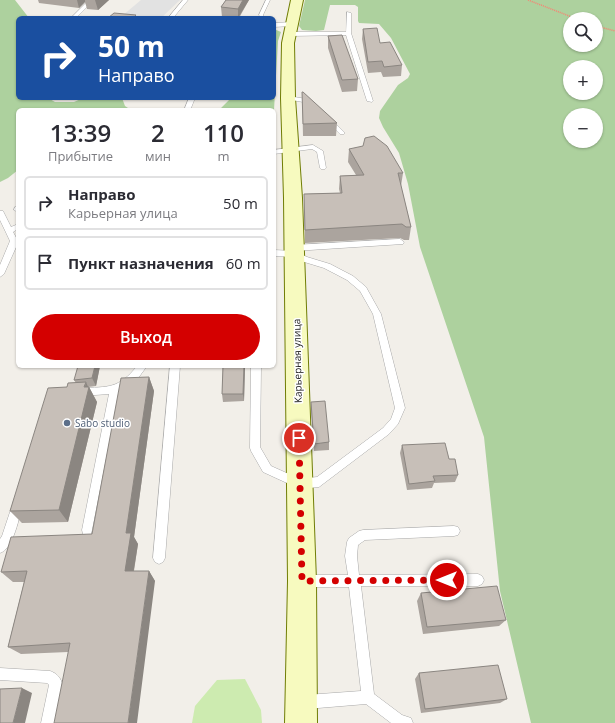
<!DOCTYPE html>
<html lang="ru">
<head>
<meta charset="utf-8">
<style>
  :root { --surface:#fff; --page:#f7f7f7; --text:#2b2b33; --muted:#7c7c81; --line:#e1e1e2; --accent:#d40000 }
  body { margin:0; font-family:"Open Sans",sans-serif; background:var(--page); color:var(--text); height:100vh; display:flex; flex-direction:column; font-size:15px; white-space:nowrap }
  * { box-sizing:border-box; margin:0 }
  p { font-size:13px; color:var(--muted) }
  .icon { flex:none; width:22px; height:22px; fill:none; stroke:currentColor; stroke-width:2; stroke-linecap:round; stroke-linejoin:round }
  .map { position:relative; flex:1; overflow:hidden }
  .details { position:absolute; left:16px; top:108px; width:260px; height:260px; display:flex; flex-direction:column; background:var(--surface); border-radius:6px; box-shadow:0 1px 3px #0004 }
  .details>* { flex:none }
  .hud { position:absolute; left:16px; top:16px; width:260px; height:84px; border-radius:6px; box-shadow:0 1px 3px #0004; background:#1a4fa0; color:#fff; overflow:hidden }
  .controls { position:absolute; left:563px; top:12px; display:grid; gap:8px }
  .controls a { display:grid; place-items:center; width:40px; height:40px; border-radius:50%; background:var(--surface); box-shadow:0 1px 3px #0004; font-size:20px }
  .pin { position:absolute; display:grid; place-items:center; width:34px; height:34px; color:#fff; margin:-17px; border:2px solid #fff; border-radius:50%; box-shadow:0 1px 4px #0007 }
  .me { position:absolute; width:44px; margin:-22px; rotate:270deg; stroke-linejoin:round; filter:drop-shadow(0 0 3px #0008) }
  .turn { display:flex; align-items:center; gap:14px; height:84px; padding:0 16px; font-size:18px }
  .turn .icon { width:52px; height:52px; stroke-width:2.5 }
  .turn b { display:block; font-size:28px; line-height:34px }
  .eta { display:flex; justify-content:space-evenly; align-items:center; height:68px; text-align:center }
  .eta b { font-size:24px; font-weight:600; line-height:28px }
  .primary-button { display:flex; gap:8px; margin-top:auto; padding:8px 16px }
  .primary-button a { flex:1; height:46px; border-radius:24px; background:var(--accent); color:#fff; font-size:16px; font-weight:600; line-height:46px; text-align:center }
  ul { padding:0; list-style:none }
  li { display:flex; align-items:center; gap:12px; height:54px; margin:0 8px 6px; padding:0 8px; border:2px solid var(--line); border-radius:6px }
  li div { flex:1 }
  li b { display:block; font-size:15px }
  li em { font-style:normal }
  .map>svg:first-child { display:block }
  .grass { fill:#cdebb0 }
  .forest { fill:#add19e; fill-rule:evenodd }
  .parking { fill:#e2e2e2 }
  .lines { fill:none; stroke-linecap:round; stroke-linejoin:round }
  .lane-casing { stroke:#a9a9a9; stroke-width:1 }
  .secondary-casing { stroke:#707d05; stroke-width:2 }
  .path { stroke:#fa8072; stroke-width:1.5; stroke-dasharray:1 1; stroke-linecap:butt }
  .lane { fill:#fff; fill-rule:evenodd }
  .secondary { fill:#f7fabf; fill-rule:evenodd }
  .wall { fill:#aba49e }
  .shaded-wall { fill:#8b8681 }
  .building { fill:#c7bfb8; stroke:#8b8681 }
  .route { stroke:#d40000; stroke-width:7; stroke-dasharray:0 12.6 }
  .service-dot { fill:#5c6f8a; stroke:#fff; stroke-width:1.5 }
  .labels { text-anchor:middle; stroke-width:3; stroke-linejoin:round; paint-order:stroke }
  .street-label { font-size:10px; fill:#222; stroke:#fff }
  .service-label { font-size:10px; fill:#4e5e75; stroke:#fff; text-anchor:start }
</style>
</head>
<body>
<div class="map">
<svg width="615" height="723" viewBox="0 0 615 723">
  <rect width="100%" height="100%" fill="#f2efe9"/>
  <path class="grass" d="M245,679L261,710L262,723H192L195,706L217,680Z"/>
  <path class="forest" d="M0,0H15L29,18H18V98H48L55,102H74L83,98H122L125,106L131,110H18V170L8,178L0,182Z
    M305,0H615V723H531L500,591L484,437L420,247L408,184L399,153L383,127L379,118L380,111L398,85L408,78L410,74L391,38L379,24L359,23L358,21V7L355,5H330L324,30L316,31L302,30L299,26ZM570,19H596V45H570ZM570,67H596V93H570ZM570,115H596V141H570Z
    M274,29L281,32L278,41L274,110H219L231,98H274Z"/>
  <path class="parking" d="M141,0H180L161,18H136L122,16Z"/>
  <g class="lines">
    <defs>
      <path id="lane" d="M89,0H94L76,18H71Z
        M183,0H188L173,18H168Z
        M266,0H270L263,15L265,18H261L259,15Z
        M347,12L351,13V33L373,101L372,102L367,101L346,35L290,36L287,34L290,32H346Z
        M274,23L292,22L295,24L292,26L274,27Z
        M288,96L307,99L314,104L311,106L303,102L286,99V97Z
        M189,98H195L191,108L188,110L185,108Z
        M326,118H330L344,132V134H340L326,120Z
        M313,145L323,151L326,168L325,169H321L320,168L317,152L312,149L274,154V150Z
        M15,207H18V212L14,210Z
        M0,211H3L11,227L18,224V229L13,232L18,241L17,245L4,274L0,277V265L10,241L0,220Z
        M400,239L404,242L403,244L294,251L290,248L294,245Z
        M274,250L294,251L307,257L330,264L353,276L366,287L381,314L405,408L398,424L389,434L319,487L300,489L263,472L251,451L250,448L251,366H261L260,447L271,466L300,479L317,477L383,428L391,419L395,408L373,314L360,291L347,280L324,268L301,261L293,257L274,256Z
        M137,366H147L136,381L119,392L92,530L91,534L87,535L83,534L82,530L109,394L81,396L78,395L76,392L78,389L81,388C108,387 119,389 137,366Z
        M170,366H180L165,558L163,562L159,564L155,562L153,558Z
        M18,498L22,499L23,503C19,517 14,548 0,553V539L2,536L13,503L14,499Z
        M454,526L458,527L460,531L458,535L454,536L365,540L358,545L357,556L359,575L478,574L482,576L484,580L482,584L478,586H361L374,694L402,715L411,718L413,723H391L366,704L306,709L301,707L299,702L301,697L306,695L361,691L349,587H305L301,585L299,581L301,577L305,575H348L345,556L347,542L349,538L359,531L363,530Z
        M0,668L50,671C56,673 60,677 62,683L55,723H41L49,685L47,683L0,680Z"/>
      <path id="secondary" d="M291,0H303L294,43L295,98L302,198L316,581L317,723H285L288,581L284,198L281,98L282,43Z"/>
    </defs>
    <use href="#lane" class="lane-casing"/>
    <use href="#secondary" class="secondary-casing"/>
    <path class="path" d="M528,0L577,19
      M596,26L615,31"/>
    <use href="#lane" class="lane"/>
    <use href="#secondary" class="secondary"/>
  </g>
  <path class="wall" d="M38,0H109L98,10L87,9L85,2L79,8L39,3Z
    M226,0H249L239,18L222,17L221,7Z
    M363,29L380,43L402,65L401,76L383,77L381,72L368,73L362,39Z
    M328,36L358,79L357,91L342,92L328,48Z
    M302,92L337,123L336,136H303Z
    M349,149L403,173L401,186L411,227L409,240H404L400,238L305,243L304,194L340,193L339,189L340,176L356,175L348,162Z
    M95,366H100L96,386L88,387H89L97,402L68,522L22,523L10,511L67,387L76,383L74,380Z
    M223,366H245L244,401L223,402L222,394Z
    M149,377L154,391L134,537L138,544L134,571H149L155,581L68,652L21,654L8,647L24,582H13L1,572L92,534Z
    M311,402L329,442V450L314,451L311,410Z
    M402,445L449,459L458,475L455,482L434,483L432,488L407,490L400,453Z
    M421,593L506,620L499,626L423,634L417,601Z
    M419,673L507,699L500,703L421,713L415,679Z"/>
  <path class="shaded-wall" d="M77,0H85V2L79,8Z
    M95,0H109L98,10Z
    M243,0H249L238,18V9Z
    M95,366H100L96,386L92,378Z
    M244,366H245L244,401L243,394Z
    M149,377L154,391L134,537L138,544L132,581L125,571L126,533Z
    M86,382L89,389V387L97,402L68,522L59,510Z
    M149,571L155,581L137,723H128Z
    M22,688L32,693L25,723H13Z"/>
  <path class="building" d="M226,0H243L238,9L221,7Z
    M114,13L136,15L133,18H108Z
    M377,28L380,43L390,42L402,65L384,67L382,61L368,62L363,29Z
    M342,35L358,79L342,80L328,36Z
    M302,92H303L337,123L303,124Z
    M374,136L387,146L403,173H398L411,227H406L402,224L305,230L304,194L342,193L340,176L364,175L349,149L363,146L365,138Z
    M78,366H95L92,378L74,380Z
    M223,366H244L243,394H222Z
    M149,377L126,533H131L125,571H149L128,723H54L70,643L8,647L27,571L1,572L11,537L92,534L121,378Z
    M86,382L84,387H89L59,510L10,511L48,388L67,387L68,383Z
    M325,401L329,442L314,444L311,402Z
    M445,443L449,459H455L458,475L433,476L435,481L409,484L402,445Z
    M497,586L506,620L427,627L421,593Z
    M498,665L507,699L425,709L419,673Z
    M22,688L13,723H0V689Z"/>
  <g class="lines">
    <path class="route" d="M299,438L302,581L447,580"/>
  </g>
  <circle class="service-dot" cx="67" cy="423" r="4"/>
  <g class="labels">
    <g class="street-label">
      <text transform="translate(297 361) rotate(-91)" y="4">Карьерная улица</text>
    </g>
    <g class="service-label">
      <text x="75" y="427">Sabo studio</text>
    </g>
  </g>
</svg>
<div class="controls">
<a><svg class="icon" aria-label="search" viewBox="0 0 24 24"><circle cx="10" cy="10" r="6"/><path d="M15 15l6 6"/></svg></a>
<a>+</a>
<a>−</a>
</div>
<div class="pin" style="left:299px;top:438px;background:#d93025"><svg class="icon" aria-label="arrive" viewBox="0 0 24 24"><path d="M6 21V4h12l-3 4 3 4H6"/></svg></div>
<svg class="me" style="left:447px;top:580px" viewBox="-20 -20 40 40"><circle r="17" fill="#d40000" stroke="#fff" stroke-width="3"/><path d="M0-11L8 9 0 5-8 9z" fill="#fff"/></svg>
<div class="hud">
<div class="turn"><svg class="icon" aria-label="right" viewBox="0 0 24 24"><path d="M7 20v-9h11M14 6l5 5-5 5"/></svg><div><b>50 m</b>Направо</div></div>
</div>
<section class="details">
<div class="eta">
<div><b>13:39</b><p>Прибытие</p></div>
<div><b>2</b><p>мин</p></div>
<div><b>110</b><p>m</p></div>
</div>
<ul>
<li><svg class="icon" aria-label="right" viewBox="0 0 24 24"><path d="M7 20v-9h11M14 6l5 5-5 5"/></svg><div><b>Направо</b><p>Карьерная улица</p></div><em>50 m</em></li>
<li><svg class="icon" aria-label="arrive" viewBox="0 0 24 24"><path d="M6 21V4h12l-3 4 3 4H6"/></svg><div><b>Пункт назначения</b></div><em>60 m</em></li>
</ul>
<div class="primary-button"><a>Выход</a></div>
</section>
</div>
</body>
</html>
